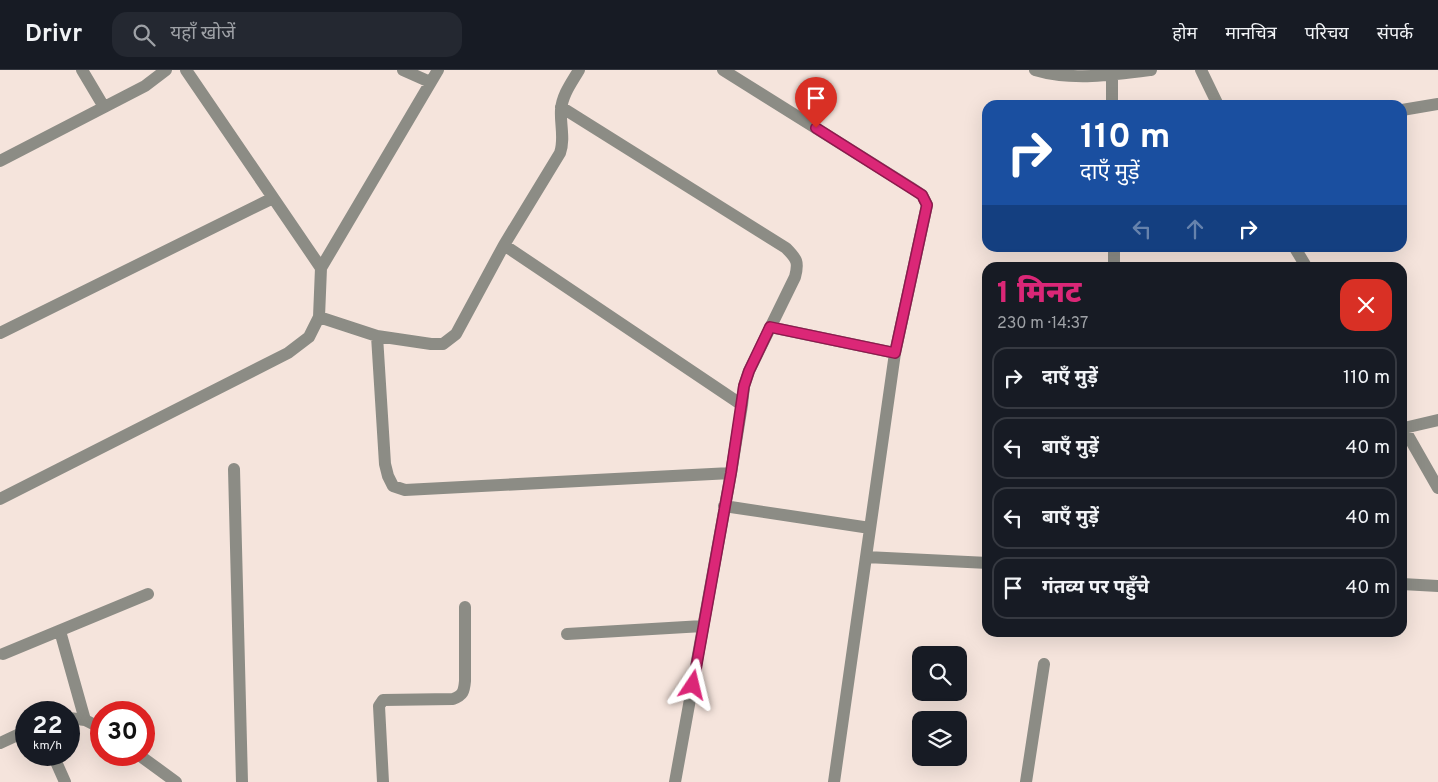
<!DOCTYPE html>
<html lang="hi">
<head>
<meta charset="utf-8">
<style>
  :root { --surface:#171b24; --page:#242831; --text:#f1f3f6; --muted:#9ea1a6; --line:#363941; --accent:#db2777 }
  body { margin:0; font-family:Overpass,"Noto Sans Devanagari",sans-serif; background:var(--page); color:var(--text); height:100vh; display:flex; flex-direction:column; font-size:19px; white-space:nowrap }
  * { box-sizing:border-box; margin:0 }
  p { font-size:16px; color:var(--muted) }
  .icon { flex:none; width:28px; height:28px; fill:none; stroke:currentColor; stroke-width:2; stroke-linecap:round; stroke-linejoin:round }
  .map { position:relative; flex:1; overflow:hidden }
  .sheet { position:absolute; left:982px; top:192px; width:425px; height:375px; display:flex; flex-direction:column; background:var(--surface); border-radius:15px; box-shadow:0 5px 20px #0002 }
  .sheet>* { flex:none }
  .top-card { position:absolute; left:982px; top:30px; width:425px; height:152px; border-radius:15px; box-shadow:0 5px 20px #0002; background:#1a4fa0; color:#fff; overflow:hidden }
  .tools { position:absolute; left:912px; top:576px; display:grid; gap:10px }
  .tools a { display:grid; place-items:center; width:55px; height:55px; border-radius:10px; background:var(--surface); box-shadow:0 5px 20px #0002; font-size:25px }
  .speed { position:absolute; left:15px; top:631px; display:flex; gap:10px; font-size:25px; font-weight:700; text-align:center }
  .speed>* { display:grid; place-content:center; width:65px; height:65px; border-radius:50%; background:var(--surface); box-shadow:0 5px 20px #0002; line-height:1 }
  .speed small { font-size:12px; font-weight:400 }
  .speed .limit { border:8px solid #d22; background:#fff; color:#111 }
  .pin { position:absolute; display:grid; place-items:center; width:42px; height:42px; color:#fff; margin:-51px -21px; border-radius:50% 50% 50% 0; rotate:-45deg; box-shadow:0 0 5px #0007 }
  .pin .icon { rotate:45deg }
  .me { position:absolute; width:55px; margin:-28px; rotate:10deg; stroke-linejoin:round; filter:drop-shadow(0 0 4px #0008) }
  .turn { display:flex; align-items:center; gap:18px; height:105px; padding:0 15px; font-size:22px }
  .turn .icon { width:65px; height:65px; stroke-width:2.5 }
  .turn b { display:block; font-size:35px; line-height:42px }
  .lanes { display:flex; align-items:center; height:48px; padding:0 15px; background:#0003; justify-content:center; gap:25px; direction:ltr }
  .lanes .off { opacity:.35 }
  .round { display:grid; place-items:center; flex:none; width:52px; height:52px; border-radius:15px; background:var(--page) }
  .overview { display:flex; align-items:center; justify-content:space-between; height:85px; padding:0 15px }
  h1 { font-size:30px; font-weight:800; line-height:38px; color:var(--accent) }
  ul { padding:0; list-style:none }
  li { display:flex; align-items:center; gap:15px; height:62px; margin:0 10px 8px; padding:0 5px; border:2px solid var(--line); border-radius:15px }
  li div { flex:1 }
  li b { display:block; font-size:19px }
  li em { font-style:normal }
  header { display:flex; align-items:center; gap:30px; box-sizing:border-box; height:70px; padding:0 25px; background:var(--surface); border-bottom:1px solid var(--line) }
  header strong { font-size:24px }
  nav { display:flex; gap:28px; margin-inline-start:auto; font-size:18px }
  .search { width:350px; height:45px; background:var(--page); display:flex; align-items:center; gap:12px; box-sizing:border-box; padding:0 18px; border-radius:15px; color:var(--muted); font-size:19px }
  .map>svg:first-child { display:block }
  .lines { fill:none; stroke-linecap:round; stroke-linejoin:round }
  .minor { stroke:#8c8c85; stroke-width:12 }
  .route-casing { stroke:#8e194d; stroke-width:12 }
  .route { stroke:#db2777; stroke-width:9 }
</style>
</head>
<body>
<header>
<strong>Drivr</strong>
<div class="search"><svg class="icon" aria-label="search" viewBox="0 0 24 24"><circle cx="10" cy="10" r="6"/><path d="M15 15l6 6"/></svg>यहाँ खोजें</div>
<nav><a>होम</a><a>मानचित्र</a><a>परिचय</a><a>संपर्क</a></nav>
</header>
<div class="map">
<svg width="1438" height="712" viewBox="0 0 1438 712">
  <rect width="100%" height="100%" fill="#f5e4dc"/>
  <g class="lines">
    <path class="minor" d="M82,0L104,37
      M186,0L321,198
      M403,0L430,12
      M723,0L910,117L922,125L927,135L895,283L834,712
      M1035,0C1071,11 1114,5 1151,0
      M1201,0L1218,35
      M1112,6V35
      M561,37L786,178C797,189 799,192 795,207L749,301L744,316L742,335L731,403L675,712
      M1402,40L1438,34
      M0,91L145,16L166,0
      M504,175L742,335
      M1114,178V198
      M1295,178L1307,198
      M319,247L377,266L431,274H443L456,264L504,175L560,83C565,69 560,54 561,40C562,25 572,12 579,0
      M770,257L895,283
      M0,263L273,128
      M377,266L385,394L388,406L393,416L405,420L731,403
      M1402,355L1438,418
      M1404,358L1438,350
      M234,399L242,712
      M0,429L288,283L309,267L319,247L321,198L438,0
      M724,436L870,458
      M866,487L988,493
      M1402,514L1438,516
      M60,561L85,650
      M567,564L703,556
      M3,584L148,524
      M69,648L85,650L101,658
      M0,673L26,661
      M53,685L65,712
      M139,685L176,712
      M383,712L379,636L383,630L453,629C463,625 464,622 465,611V537
      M1026,712L1044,594"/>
  </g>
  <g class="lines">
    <defs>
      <path id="route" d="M693,615L731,403L744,316L749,301L770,257L895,283L927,135L922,125L816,58"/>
    </defs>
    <use href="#route" class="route-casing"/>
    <use href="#route" class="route"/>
  </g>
</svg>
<div class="tools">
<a><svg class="icon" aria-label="search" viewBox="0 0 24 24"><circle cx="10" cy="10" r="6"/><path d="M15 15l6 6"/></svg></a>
<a><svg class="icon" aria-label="layers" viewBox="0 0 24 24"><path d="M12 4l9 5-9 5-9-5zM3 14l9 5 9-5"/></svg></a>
</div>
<div class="speed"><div>22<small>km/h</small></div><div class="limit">30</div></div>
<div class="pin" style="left:816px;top:58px;background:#d93025"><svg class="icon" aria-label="arrive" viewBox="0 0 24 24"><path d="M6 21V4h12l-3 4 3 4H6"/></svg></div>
<svg class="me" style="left:693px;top:615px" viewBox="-20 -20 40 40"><path d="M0-17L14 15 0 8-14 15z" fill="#db2777" stroke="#fff" stroke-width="4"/></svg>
<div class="top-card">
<div class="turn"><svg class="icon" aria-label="right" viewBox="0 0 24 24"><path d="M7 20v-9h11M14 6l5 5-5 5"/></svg><div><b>110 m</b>दाएँ मुड़ें</div></div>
<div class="lanes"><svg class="icon off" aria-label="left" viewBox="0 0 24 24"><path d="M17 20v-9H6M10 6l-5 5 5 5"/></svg><svg class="icon off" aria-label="ahead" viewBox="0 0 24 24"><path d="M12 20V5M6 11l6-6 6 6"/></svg><svg class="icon" aria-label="right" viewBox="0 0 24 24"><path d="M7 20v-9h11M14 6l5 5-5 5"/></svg></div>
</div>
<section class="sheet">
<div class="overview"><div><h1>1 मिनट</h1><p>230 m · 14:37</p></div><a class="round" style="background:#d93025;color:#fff"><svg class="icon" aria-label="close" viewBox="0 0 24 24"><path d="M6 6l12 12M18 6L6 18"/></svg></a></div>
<ul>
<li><svg class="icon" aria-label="right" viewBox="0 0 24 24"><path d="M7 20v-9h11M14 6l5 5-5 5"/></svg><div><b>दाएँ मुड़ें</b></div><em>110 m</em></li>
<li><svg class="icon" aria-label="left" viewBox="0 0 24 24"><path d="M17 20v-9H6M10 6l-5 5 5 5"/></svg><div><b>बाएँ मुड़ें</b></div><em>40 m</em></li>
<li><svg class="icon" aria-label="left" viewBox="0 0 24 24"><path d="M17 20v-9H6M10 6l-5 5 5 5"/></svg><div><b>बाएँ मुड़ें</b></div><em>40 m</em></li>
<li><svg class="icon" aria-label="arrive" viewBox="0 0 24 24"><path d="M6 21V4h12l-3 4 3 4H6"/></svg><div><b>गंतव्य पर पहुँचे</b></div><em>40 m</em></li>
</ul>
</section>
</div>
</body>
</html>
